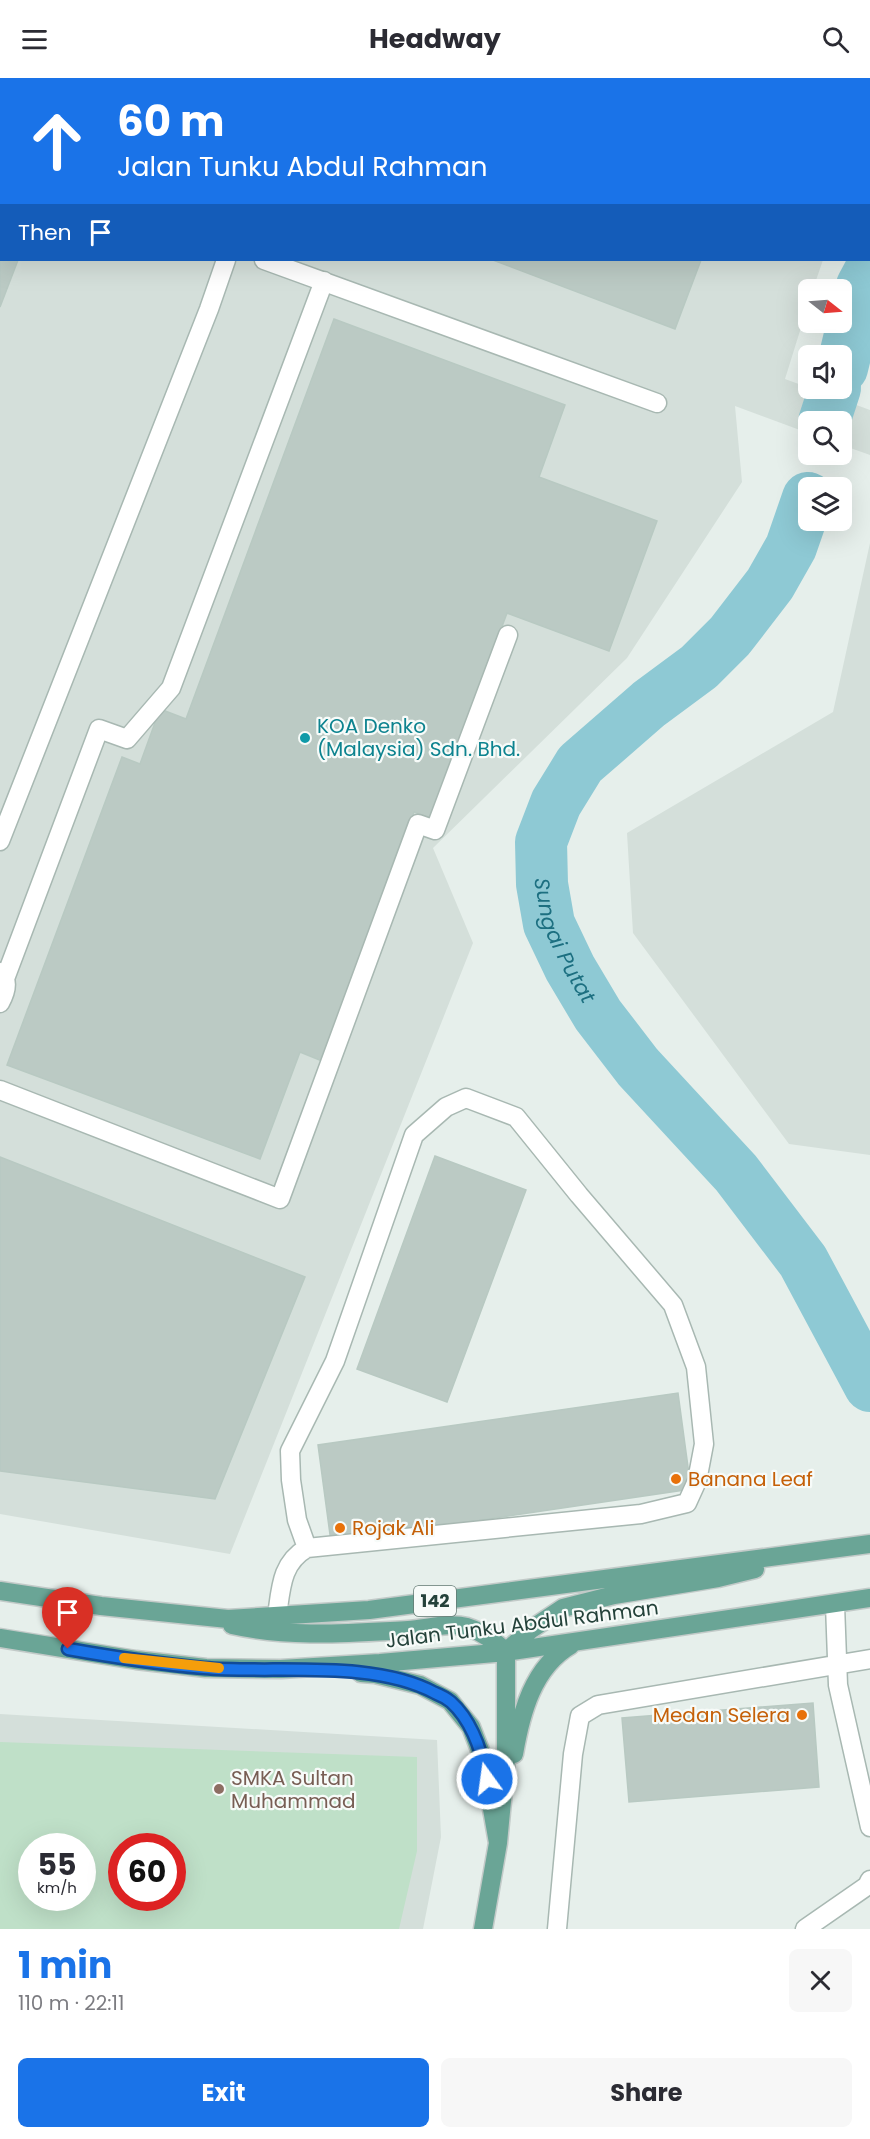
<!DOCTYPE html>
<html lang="en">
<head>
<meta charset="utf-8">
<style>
  :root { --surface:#fff; --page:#f7f7f7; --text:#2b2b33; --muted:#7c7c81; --accent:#1a73e8 }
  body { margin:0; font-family:Poppins,sans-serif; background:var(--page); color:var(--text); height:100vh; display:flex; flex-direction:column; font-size:22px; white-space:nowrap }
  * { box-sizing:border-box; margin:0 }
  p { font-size:20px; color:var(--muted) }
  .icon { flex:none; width:33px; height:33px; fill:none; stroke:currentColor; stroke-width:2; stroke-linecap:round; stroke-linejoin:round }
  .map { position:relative; height:1851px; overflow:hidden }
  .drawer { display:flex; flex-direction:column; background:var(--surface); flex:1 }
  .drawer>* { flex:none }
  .top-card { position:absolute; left:0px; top:0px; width:870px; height:183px; box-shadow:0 6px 24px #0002; background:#1a73e8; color:#fff; overflow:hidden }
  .needle { width:39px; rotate:107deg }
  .tools { position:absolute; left:798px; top:201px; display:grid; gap:12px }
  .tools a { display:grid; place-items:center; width:54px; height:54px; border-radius:9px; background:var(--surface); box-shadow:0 6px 24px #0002; font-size:30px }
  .speed { position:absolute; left:18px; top:1755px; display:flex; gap:12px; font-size:30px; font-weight:700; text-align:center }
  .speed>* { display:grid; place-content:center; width:78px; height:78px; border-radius:50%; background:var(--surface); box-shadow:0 6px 24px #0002; line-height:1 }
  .speed small { font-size:15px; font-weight:400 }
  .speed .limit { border:9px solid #d22; background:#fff; color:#111 }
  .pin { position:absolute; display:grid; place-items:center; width:51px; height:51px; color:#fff; margin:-62px -26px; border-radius:50% 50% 50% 0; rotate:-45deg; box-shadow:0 0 6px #0007 }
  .pin .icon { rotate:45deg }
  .me { position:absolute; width:66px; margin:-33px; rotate:346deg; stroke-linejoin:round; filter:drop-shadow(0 0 4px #0008) }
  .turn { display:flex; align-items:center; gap:21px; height:126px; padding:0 18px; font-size:27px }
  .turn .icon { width:78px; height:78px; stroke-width:2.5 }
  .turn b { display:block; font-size:42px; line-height:51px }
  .then { display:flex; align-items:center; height:57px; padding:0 18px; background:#0003; gap:12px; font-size:22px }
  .round { display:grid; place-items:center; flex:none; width:63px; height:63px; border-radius:9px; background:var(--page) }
  .summary { display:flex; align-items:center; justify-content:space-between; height:102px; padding:0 18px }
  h1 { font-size:36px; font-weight:700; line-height:45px; color:var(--accent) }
  .primary-button { display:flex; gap:12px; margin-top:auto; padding:12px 18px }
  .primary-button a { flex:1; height:69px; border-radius:9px; background:var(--accent); color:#fff; font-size:24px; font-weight:700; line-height:69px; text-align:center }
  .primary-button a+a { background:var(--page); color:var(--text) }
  header { display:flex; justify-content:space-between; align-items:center; height:78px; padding:0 18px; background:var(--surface); font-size:27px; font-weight:700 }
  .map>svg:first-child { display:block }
  .built { fill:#d4dfda; fill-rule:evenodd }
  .green { fill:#bfe0c8; fill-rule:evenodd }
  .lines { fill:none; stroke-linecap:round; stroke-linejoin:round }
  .river { stroke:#8ec9d4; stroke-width:52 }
  .building { fill:#bbcac4; stroke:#b8c9c2; stroke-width:1.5 }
  .minor-casing { stroke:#a8b8b2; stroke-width:21 }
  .major-casing { stroke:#c2cac8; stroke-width:21 }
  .minor { stroke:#fff; stroke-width:18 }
  .major { stroke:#6aa596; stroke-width:18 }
  .route-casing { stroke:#114b97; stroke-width:15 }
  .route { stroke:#1a73e8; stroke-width:10 }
  .slow { stroke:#f59e0b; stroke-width:10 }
  .culture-dot { fill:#0f9aa8; stroke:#f7fbf9; stroke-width:2 }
  .food-dot { fill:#e8710a; stroke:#f7fbf9; stroke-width:2 }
  .education-dot { fill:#8d6e63; stroke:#f7fbf9; stroke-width:2 }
  .labels { text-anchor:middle; stroke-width:4.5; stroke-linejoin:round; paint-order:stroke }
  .shield { fill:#f7fbf9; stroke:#637a73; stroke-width:1.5 }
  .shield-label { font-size:18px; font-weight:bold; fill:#24423a }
  .culture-label { font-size:20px; fill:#0d838f; stroke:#f7fbf9; text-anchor:start }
  .food-label { font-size:20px; fill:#c56008; stroke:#f7fbf9; text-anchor:start }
  .street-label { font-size:20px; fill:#24423a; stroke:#f7fbf9 }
  .education-label { font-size:20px; fill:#785e54; stroke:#f7fbf9; text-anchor:start }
  .water-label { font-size:21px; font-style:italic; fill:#1c6f80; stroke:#f7fbf9 }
</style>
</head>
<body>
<header><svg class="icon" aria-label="menu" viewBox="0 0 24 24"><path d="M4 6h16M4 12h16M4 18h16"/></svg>Headway<svg class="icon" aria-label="search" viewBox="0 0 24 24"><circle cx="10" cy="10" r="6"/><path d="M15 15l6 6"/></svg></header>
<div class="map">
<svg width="870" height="1851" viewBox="0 0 870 1851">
  <rect width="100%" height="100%" fill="#e6efeb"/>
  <path class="built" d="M0,0H870L869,39L868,2H2V182H823L813,211L808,212V227L785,301L870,332V377L842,367V344H808V355L735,328L742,404L627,580L433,770L473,865L230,1476L0,1436Z
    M870,465V1077L789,1066L633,855L627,755L833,634Z
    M0,1636L437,1662L441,1759L423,1851H0ZM32,1768H82V1820H32ZM122,1768H172V1820H122Z"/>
  <path class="green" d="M0,1664L417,1679V1773L399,1851H0ZM32,1768H82V1820H32ZM122,1768H172V1820H122Z"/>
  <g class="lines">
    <g class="river">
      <path d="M842,290L862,208L870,193"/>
      <path d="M824,344L835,310"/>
      <path id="s1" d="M808,420L791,469L770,506L730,558L699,589L649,626L580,686L556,725L541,764L542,806L549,846L570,890L598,937L638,989L736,1095L803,1183L870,1308"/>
    </g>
  </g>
  <path class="building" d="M0,0H266L2,2V22Z
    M354,0H769L353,2Z
    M0,173L2,182H18L0,229Z
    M493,182H701L675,251Z
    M334,241L565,327L539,399L657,443L609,573L507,535L431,740L414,734L322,983L300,974L260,1081L7,987L122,679L140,686L160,631L186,641Z
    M435,1078L526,1112L447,1324L357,1291Z
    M0,1079L305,1199L215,1421L0,1393Z
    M678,1315L691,1411L331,1464L318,1367Z
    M813,1625L819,1709L629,1724L622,1640Z"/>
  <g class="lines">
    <defs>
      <path id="minor" d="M294,2L295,0
        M264,182L657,325
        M0,763L209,231L226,182
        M0,894C9,902 6,914 0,925
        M6,898L99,651L127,661L171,610L324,203
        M0,1012L280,1121L418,746L435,752L508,557
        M835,1527L838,1607L870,1749
        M277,1538C281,1510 281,1485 307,1470L641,1436L687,1425L697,1403L704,1366L696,1289L673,1227L579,1117L516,1039L466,1020L446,1029L414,1057L335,1283L290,1373L291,1402L297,1442L307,1470
        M557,1851L573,1676L580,1638L598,1627L870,1581
        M805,1851L867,1808L870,1802"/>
      <path id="major" d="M0,1513L101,1528L228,1541L369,1532L870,1466
        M232,1547C289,1560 349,1555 408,1552C427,1551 448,1544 467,1549C483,1554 494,1563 506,1574
        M0,1560L136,1582L206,1590L281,1591L380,1585L506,1574L870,1520
        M506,1574L530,1552L563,1530L614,1517L718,1500L755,1491
        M361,1595L375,1596L420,1607L450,1623L471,1649L483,1680L498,1765
        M514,1676C521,1635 533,1589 571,1567
        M483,1851L498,1765L506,1682V1574"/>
    </defs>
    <use href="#minor" class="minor-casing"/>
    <use href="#major" class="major-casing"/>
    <use href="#minor" class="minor"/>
    <use href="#major" class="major"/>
  </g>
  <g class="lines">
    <defs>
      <path id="route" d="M68,1571C113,1579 159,1586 204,1590C275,1596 371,1581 435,1615C440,1617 446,1620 451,1624C472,1643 482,1674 487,1701"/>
    </defs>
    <use href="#route" class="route-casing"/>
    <use href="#route" class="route"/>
    <path class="slow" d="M124,1580L219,1590"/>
  </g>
  <circle class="culture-dot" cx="305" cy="660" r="6"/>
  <g class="food-dot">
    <circle cx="676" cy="1401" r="6"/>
    <circle cx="340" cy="1450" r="6"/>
    <circle cx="802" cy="1637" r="6"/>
  </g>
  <circle class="education-dot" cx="219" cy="1711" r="6"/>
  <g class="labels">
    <rect class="shield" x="414" y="1508" width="42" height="30" rx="4.5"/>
    <g class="shield-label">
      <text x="435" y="1529">142</text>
    </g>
    <g class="culture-label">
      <text x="317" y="655">KOA Denko<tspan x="317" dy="23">(Malaysia) Sdn. Bhd.</tspan></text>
    </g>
    <g class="food-label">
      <text x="688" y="1408">Banana Leaf</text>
      <text x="352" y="1457">Rojak Ali</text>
      <text x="790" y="1644" text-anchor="end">Medan Selera</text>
    </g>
    <g class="street-label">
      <text transform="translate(522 1546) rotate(-7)" y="7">Jalan Tunku Abdul Rahman</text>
    </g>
    <g class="education-label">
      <text x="231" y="1707">SMKA Sultan<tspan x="231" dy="23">Muhammad</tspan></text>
    </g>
    <g class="water-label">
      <text dy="7" stroke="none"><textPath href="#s1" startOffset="548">Sungai Putat</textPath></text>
    </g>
  </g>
</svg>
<div class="tools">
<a><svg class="needle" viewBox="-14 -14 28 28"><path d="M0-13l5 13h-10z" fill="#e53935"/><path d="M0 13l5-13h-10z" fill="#7c7c81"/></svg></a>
<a><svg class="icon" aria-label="sound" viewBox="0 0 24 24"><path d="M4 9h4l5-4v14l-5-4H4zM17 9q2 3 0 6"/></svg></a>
<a><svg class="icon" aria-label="search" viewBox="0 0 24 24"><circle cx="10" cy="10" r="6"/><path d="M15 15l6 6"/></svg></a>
<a><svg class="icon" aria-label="layers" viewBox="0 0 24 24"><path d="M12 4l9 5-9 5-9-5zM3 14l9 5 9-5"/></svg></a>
</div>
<div class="speed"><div>55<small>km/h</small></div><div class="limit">60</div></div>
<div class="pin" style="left:68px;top:1571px;background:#d93025"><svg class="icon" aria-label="arrive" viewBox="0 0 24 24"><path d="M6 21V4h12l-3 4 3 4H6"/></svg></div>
<svg class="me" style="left:487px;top:1701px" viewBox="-20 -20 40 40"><circle r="17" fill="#1a73e8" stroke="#fff" stroke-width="3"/><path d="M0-11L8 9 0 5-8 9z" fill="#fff"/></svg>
<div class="top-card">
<div class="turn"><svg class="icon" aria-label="ahead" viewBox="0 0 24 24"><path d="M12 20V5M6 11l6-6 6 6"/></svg><div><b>60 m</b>Jalan Tunku Abdul Rahman</div></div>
<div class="then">Then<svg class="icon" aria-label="arrive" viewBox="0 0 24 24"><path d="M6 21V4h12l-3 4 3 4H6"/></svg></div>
</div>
</div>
<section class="drawer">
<div class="summary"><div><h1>1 min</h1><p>110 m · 22:11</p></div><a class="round"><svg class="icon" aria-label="close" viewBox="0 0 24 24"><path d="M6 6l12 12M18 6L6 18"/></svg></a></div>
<div class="primary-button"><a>Exit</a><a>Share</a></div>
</section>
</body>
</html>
